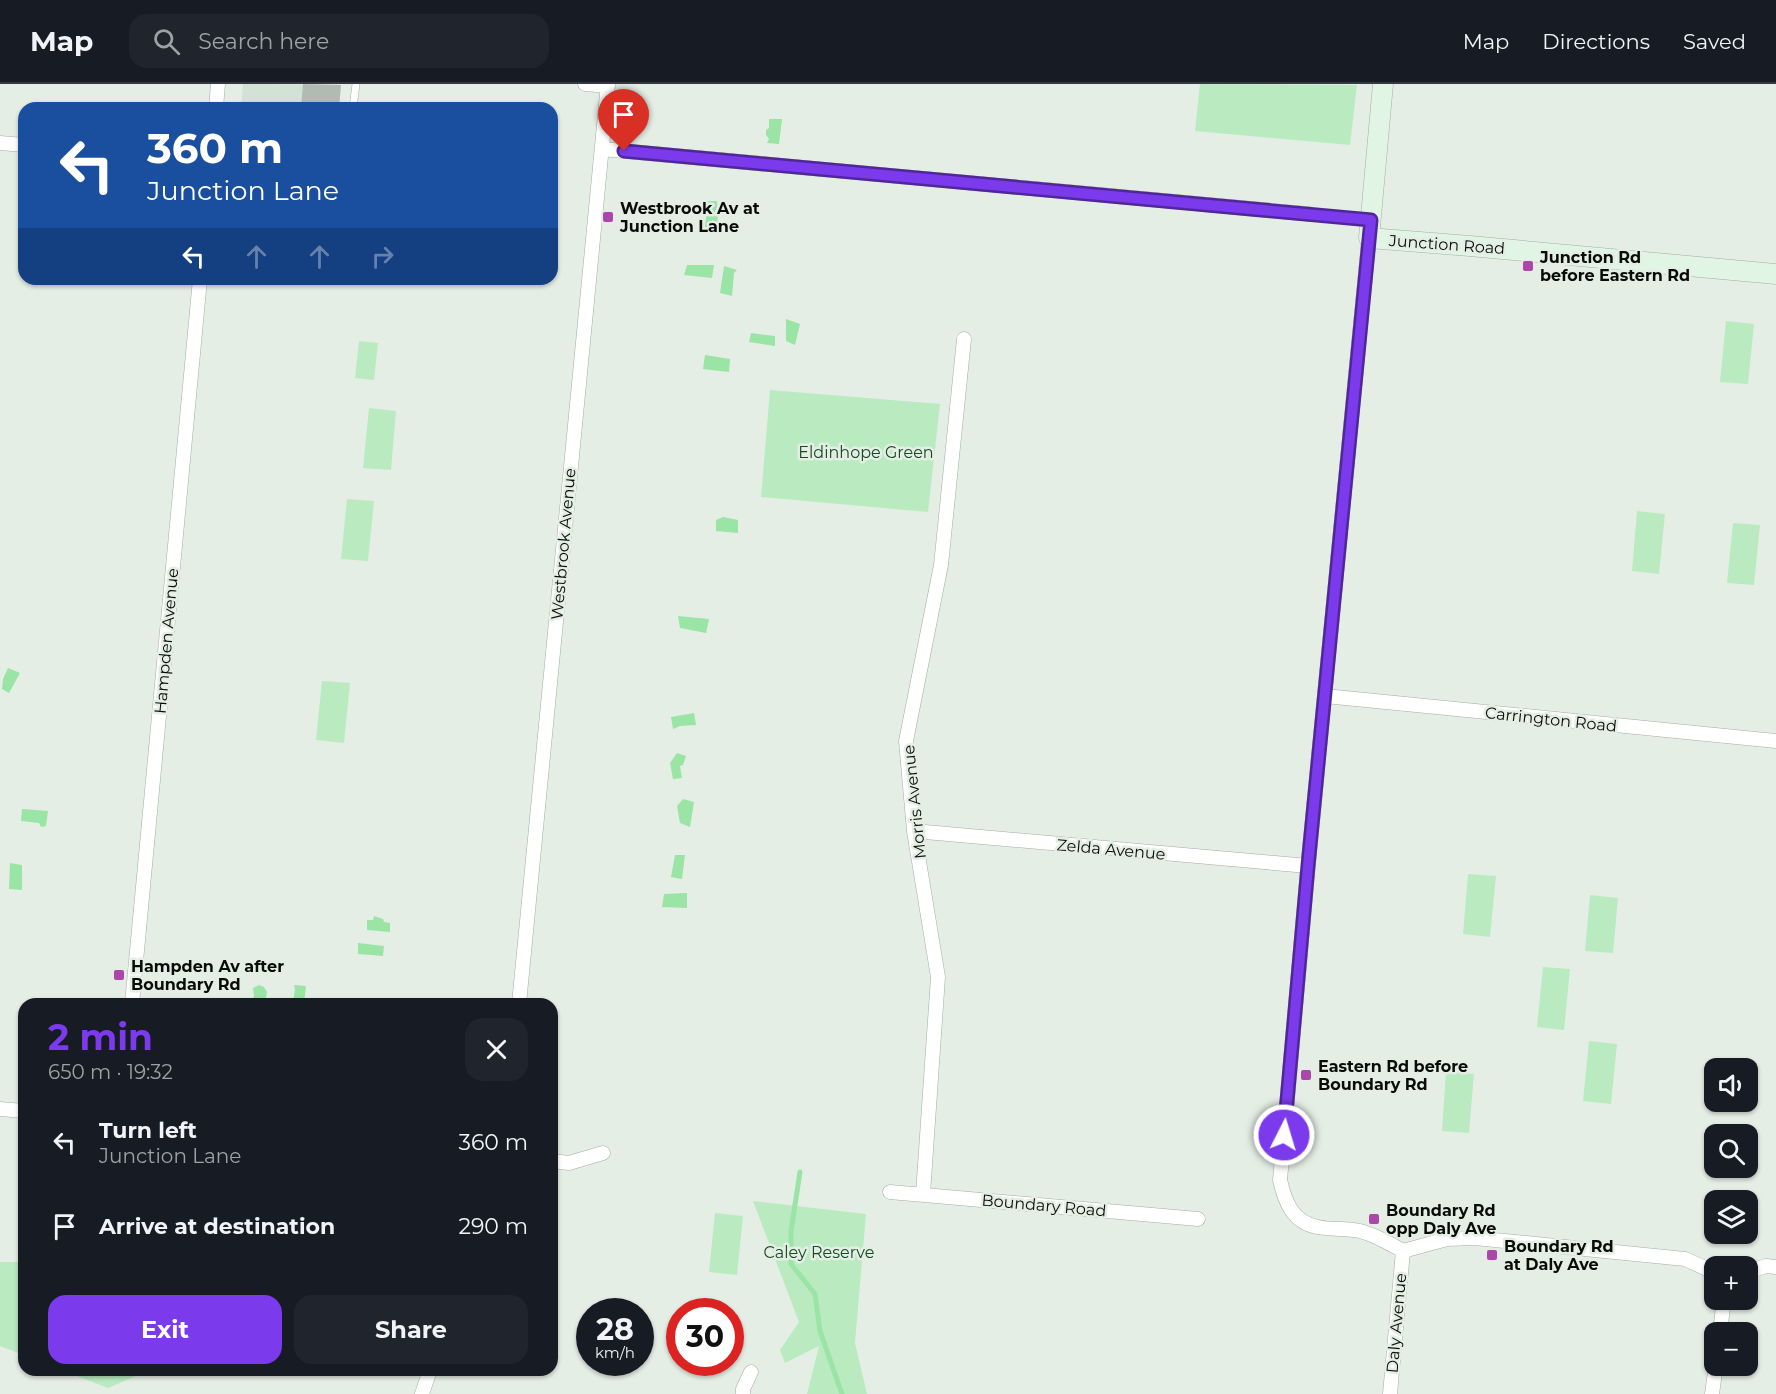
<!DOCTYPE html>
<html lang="en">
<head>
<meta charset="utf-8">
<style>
  :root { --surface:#171b24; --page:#20242c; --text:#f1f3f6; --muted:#9ea1a6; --line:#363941; --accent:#7c3aed }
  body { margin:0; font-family:Montserrat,sans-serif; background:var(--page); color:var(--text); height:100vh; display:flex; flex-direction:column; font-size:22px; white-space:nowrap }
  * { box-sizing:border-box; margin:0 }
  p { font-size:20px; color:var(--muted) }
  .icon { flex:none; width:33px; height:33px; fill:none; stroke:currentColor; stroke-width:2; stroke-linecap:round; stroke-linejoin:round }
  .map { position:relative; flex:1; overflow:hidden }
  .panel { position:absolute; left:18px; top:914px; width:540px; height:378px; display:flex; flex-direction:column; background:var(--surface); border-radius:18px; box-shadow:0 2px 4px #0004 }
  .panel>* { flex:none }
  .hud { position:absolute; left:18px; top:18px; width:540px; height:183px; border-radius:18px; box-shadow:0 2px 4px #0004; background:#1a4fa0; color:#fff; overflow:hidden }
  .controls { position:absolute; left:1704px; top:974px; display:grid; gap:12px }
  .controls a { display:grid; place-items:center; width:54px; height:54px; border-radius:12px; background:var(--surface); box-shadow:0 2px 4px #0004; font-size:30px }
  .speed { position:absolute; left:576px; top:1214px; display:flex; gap:12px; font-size:30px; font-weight:700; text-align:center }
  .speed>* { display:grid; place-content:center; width:78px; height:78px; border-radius:50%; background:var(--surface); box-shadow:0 2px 4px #0004; line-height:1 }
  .speed small { font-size:15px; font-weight:400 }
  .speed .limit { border:9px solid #d22; background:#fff; color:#111 }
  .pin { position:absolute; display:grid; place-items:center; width:51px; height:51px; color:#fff; margin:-62px -26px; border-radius:50% 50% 50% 0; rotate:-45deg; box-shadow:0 0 6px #0007 }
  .pin .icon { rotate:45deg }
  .me { position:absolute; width:66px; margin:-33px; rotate:5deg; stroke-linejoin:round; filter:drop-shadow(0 0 4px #0008) }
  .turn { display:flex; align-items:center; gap:21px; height:126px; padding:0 30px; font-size:27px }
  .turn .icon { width:78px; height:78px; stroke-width:2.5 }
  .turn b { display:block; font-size:42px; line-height:51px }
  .lanes { display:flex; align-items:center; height:57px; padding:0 30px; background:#0003; justify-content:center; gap:30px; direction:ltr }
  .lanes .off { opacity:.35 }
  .round { display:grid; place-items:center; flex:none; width:63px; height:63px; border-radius:18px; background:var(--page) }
  .summary { display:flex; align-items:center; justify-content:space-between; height:102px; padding:0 30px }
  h1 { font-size:36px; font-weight:700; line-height:45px; color:var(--accent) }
  .cta { display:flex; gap:12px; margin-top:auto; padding:12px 30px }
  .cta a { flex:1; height:69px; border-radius:18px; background:var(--accent); color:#fff; font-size:24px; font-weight:700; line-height:69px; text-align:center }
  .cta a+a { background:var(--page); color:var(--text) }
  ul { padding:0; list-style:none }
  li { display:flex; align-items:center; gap:18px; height:84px; padding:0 30px }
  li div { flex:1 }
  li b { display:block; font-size:22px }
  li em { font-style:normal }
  header { display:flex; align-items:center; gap:36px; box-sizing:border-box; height:84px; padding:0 30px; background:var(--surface); border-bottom:2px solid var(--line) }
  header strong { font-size:28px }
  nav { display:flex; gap:33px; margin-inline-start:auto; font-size:21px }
  .search { width:420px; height:54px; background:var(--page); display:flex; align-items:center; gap:15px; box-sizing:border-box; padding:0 21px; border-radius:18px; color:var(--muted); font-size:22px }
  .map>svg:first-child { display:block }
  .built { fill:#d2e2d4 }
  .green { fill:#baebc0 }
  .water { fill:#9ae4a5 }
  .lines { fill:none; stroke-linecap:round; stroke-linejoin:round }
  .stream { stroke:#9ae4a5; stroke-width:5 }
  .building { fill:#b1bbb2 }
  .lane-casing { stroke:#a4ada5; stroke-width:8 }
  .street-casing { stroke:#a4ada5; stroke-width:15 }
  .secondary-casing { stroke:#a4ada5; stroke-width:21 }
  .lane { stroke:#fff; stroke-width:7 }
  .street { stroke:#fff; stroke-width:14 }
  .secondary { stroke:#e1f5e4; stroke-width:20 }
  .route-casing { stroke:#51269a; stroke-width:15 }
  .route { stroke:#7c3aed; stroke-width:10 }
  .poi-dot { fill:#ac46aa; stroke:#e4eee5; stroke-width:2 }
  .labels { text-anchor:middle; stroke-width:5; stroke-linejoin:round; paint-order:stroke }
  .poi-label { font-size:16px; font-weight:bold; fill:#090c09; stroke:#e4eee5; text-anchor:start }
  .street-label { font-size:16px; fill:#090c09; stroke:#e4eee5 }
  .park-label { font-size:16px; fill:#164a23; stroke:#e4eee5 }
</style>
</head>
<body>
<header>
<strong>Map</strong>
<div class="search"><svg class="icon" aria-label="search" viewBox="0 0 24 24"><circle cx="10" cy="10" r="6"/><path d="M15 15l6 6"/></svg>Search here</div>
<nav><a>Map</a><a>Directions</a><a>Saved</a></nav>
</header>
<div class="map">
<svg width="1776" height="1310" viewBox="0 0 1776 1310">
  <rect width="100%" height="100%" fill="#e4eee5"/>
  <path class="built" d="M243,0L341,1L339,24H241Z"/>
  <path class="green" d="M1200,0L1357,1L1350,61L1195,47Z
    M1726,237L1754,240L1748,300L1720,298Z
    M359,257L378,259L374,296L355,294Z
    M770,306L940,320L928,428L761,413Z
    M369,324L396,327L391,386L363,384Z
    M347,415L374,417L368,477L341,475Z
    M1637,427L1665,430L1659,490L1632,487Z
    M1733,439L1760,441L1754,501L1727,499Z
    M322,597L350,599L344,659L316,656Z
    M1468,790L1496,792L1490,853L1463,850Z
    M1590,811L1618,814L1613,869L1585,867Z
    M1543,883L1570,885L1564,946L1537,943Z
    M1589,957L1617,960L1611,1020L1583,1017Z
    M1446,988L1474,990L1469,1049L1442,1047Z
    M753,1117L866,1130L855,1259L867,1310H807L819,1262L785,1279L780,1266L799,1238Z
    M715,1129L743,1132L737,1191L709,1188Z
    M0,1178H24V1271L0,1262Z
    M61,1286H135L136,1292L108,1304Z"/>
  <path class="water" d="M769,35H782L779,60L767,59L769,55L766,51V46L769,44Z
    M708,117H717L718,144L705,143Z
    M687,181H714L712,194L684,191Z
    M724,182L737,186L734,189L732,212L720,209Z
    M786,235L800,240L795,261L786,257Z
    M751,249L775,252V262L749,258Z
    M705,271L730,275L729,288L703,285Z
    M723,433L738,436V449L716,447V436Z
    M678,532L709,535L706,549L680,544Z
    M8,584L20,589L9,609L2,605L3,595Z
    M694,629L696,641L680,642L673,645L671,633Z
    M677,669L686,672L683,681L680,682L682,694L673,695L670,679Z
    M683,715L694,718L690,743L680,739L677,722Z
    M22,725L48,727L46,742L41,743L39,739L21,737Z
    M675,771H685L682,795L671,793Z
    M10,779L22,781V806L9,805Z
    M687,809V824L662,823L664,810Z
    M374,832L383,835L384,838L390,839V848L367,846V836H373Z
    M358,859L384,862L383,872L358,870Z
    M259,901L264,903L267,908L265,919H252L254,912L253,904Z
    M294,901L306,902L304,919H293L295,905Z"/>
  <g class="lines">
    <path class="stream" d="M800,1088L791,1147V1180L815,1210L820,1247L842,1310"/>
  </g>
  <path class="building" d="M303,0L341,1L339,24H301Z"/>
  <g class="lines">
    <defs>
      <path id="lane" d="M353,24L356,0
        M1309,130L1369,135"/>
      <path id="street" d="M585,0L608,2
        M216,24L218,0
        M0,59L24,61
        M602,65L1309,130
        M1369,154L1308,782L1280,1096C1285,1118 1293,1139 1318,1143C1332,1146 1347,1144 1360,1147C1375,1151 1389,1159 1403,1167L1447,1155L1475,1154L1685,1175L1714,1188
        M1325,612L1776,657
        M914,747L1308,782
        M132,920L200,195
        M519,920L608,0
        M0,1025L24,1027
        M552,1077L569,1079L603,1069
        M890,1108L1198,1135
        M923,1110L938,893L914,747L906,657L941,481L964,255
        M1748,1188L1766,1182L1776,1183
        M1720,1248L1724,1215
        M422,1310L430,1286
        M743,1310V1305L751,1288
        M1390,1310L1403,1167
        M1712,1310L1716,1281"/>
      <path id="secondary" d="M1383,0L1369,154L1470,162L1776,190"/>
    </defs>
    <use href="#lane" class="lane-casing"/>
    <use href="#street" class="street-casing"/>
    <use href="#secondary" class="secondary-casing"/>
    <use href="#lane" class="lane"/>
    <use href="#street" class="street"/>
    <use href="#secondary" class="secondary"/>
  </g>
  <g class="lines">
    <defs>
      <path id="route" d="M624,67L1371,136L1308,782L1284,1051"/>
    </defs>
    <use href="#route" class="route-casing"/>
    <use href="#route" class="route"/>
  </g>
  <g class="poi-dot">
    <rect x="602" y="127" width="12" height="12" rx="3"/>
    <rect x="1522" y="176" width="12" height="12" rx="3"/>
    <rect x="113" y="885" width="12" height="12" rx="3"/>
    <rect x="1300" y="985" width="12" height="12" rx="3"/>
    <rect x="1368" y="1129" width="12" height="12" rx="3"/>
    <rect x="1486" y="1165" width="12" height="12" rx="3"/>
  </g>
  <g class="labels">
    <g class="poi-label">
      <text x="620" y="130">Westbrook Av at<tspan x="620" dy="18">Junction Lane</tspan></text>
      <text x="1540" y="179">Junction Rd<tspan x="1540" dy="18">before Eastern Rd</tspan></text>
      <text x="131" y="888">Hampden Av after<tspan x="131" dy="18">Boundary Rd</tspan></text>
      <text x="1318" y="988">Eastern Rd before<tspan x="1318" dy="18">Boundary Rd</tspan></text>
      <text x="1386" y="1132">Boundary Rd<tspan x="1386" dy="18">opp Daly Ave</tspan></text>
      <text x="1504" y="1168">Boundary Rd<tspan x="1504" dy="18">at Daly Ave</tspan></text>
    </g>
    <g class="street-label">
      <text transform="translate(1447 160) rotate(4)" y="6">Junction Road</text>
      <text transform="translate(563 460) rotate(-85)" y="6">Westbrook Avenue</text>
      <text transform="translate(166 557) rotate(-85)" y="6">Hampden Avenue</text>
      <text transform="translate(1551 635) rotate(6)" y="6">Carrington Road</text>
      <text transform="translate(914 718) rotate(-96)" y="6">Morris Avenue</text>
      <text transform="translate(1111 765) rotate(5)" y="6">Zelda Avenue</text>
      <text transform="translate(1044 1121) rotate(5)" y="6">Boundary Road</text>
      <text transform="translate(1396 1239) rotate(-85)" y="6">Daly Avenue</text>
    </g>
    <g class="park-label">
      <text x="866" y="374">Eldinhope Green</text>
      <text x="819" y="1174">Caley Reserve</text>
    </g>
  </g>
</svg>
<div class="controls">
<a><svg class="icon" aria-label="sound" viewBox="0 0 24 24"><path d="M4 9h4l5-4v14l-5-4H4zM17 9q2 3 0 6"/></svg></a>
<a><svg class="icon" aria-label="search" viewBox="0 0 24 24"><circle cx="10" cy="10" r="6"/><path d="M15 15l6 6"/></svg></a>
<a><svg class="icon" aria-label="layers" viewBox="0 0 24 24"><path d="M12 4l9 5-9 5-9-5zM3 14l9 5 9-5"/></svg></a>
<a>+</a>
<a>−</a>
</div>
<div class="speed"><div>28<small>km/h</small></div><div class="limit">30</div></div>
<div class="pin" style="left:624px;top:67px;background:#d93025"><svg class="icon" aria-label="arrive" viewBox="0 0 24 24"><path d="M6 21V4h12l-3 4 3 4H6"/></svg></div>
<svg class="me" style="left:1284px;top:1051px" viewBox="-20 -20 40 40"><circle r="17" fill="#7c3aed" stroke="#fff" stroke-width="3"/><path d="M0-11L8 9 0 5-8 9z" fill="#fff"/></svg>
<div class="hud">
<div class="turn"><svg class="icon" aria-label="left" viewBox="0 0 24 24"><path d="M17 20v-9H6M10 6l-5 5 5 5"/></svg><div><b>360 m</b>Junction Lane</div></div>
<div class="lanes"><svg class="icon" aria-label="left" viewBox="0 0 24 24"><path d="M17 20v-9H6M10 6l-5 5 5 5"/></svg><svg class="icon off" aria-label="ahead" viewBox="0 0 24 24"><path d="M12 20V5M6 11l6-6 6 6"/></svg><svg class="icon off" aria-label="ahead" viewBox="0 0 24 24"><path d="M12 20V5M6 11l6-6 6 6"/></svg><svg class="icon off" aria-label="right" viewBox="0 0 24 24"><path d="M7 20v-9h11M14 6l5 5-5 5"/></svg></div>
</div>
<section class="panel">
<div class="summary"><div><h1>2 min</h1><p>650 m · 19:32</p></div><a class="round"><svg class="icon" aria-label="close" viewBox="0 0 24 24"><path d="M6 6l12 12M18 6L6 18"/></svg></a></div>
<ul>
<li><svg class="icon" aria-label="left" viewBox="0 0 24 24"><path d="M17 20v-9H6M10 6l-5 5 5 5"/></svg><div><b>Turn left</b><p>Junction Lane</p></div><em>360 m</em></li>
<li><svg class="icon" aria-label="arrive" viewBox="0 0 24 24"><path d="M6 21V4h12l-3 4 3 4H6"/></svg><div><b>Arrive at destination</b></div><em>290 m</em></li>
</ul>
<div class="cta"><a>Exit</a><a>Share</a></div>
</section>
</div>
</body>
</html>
